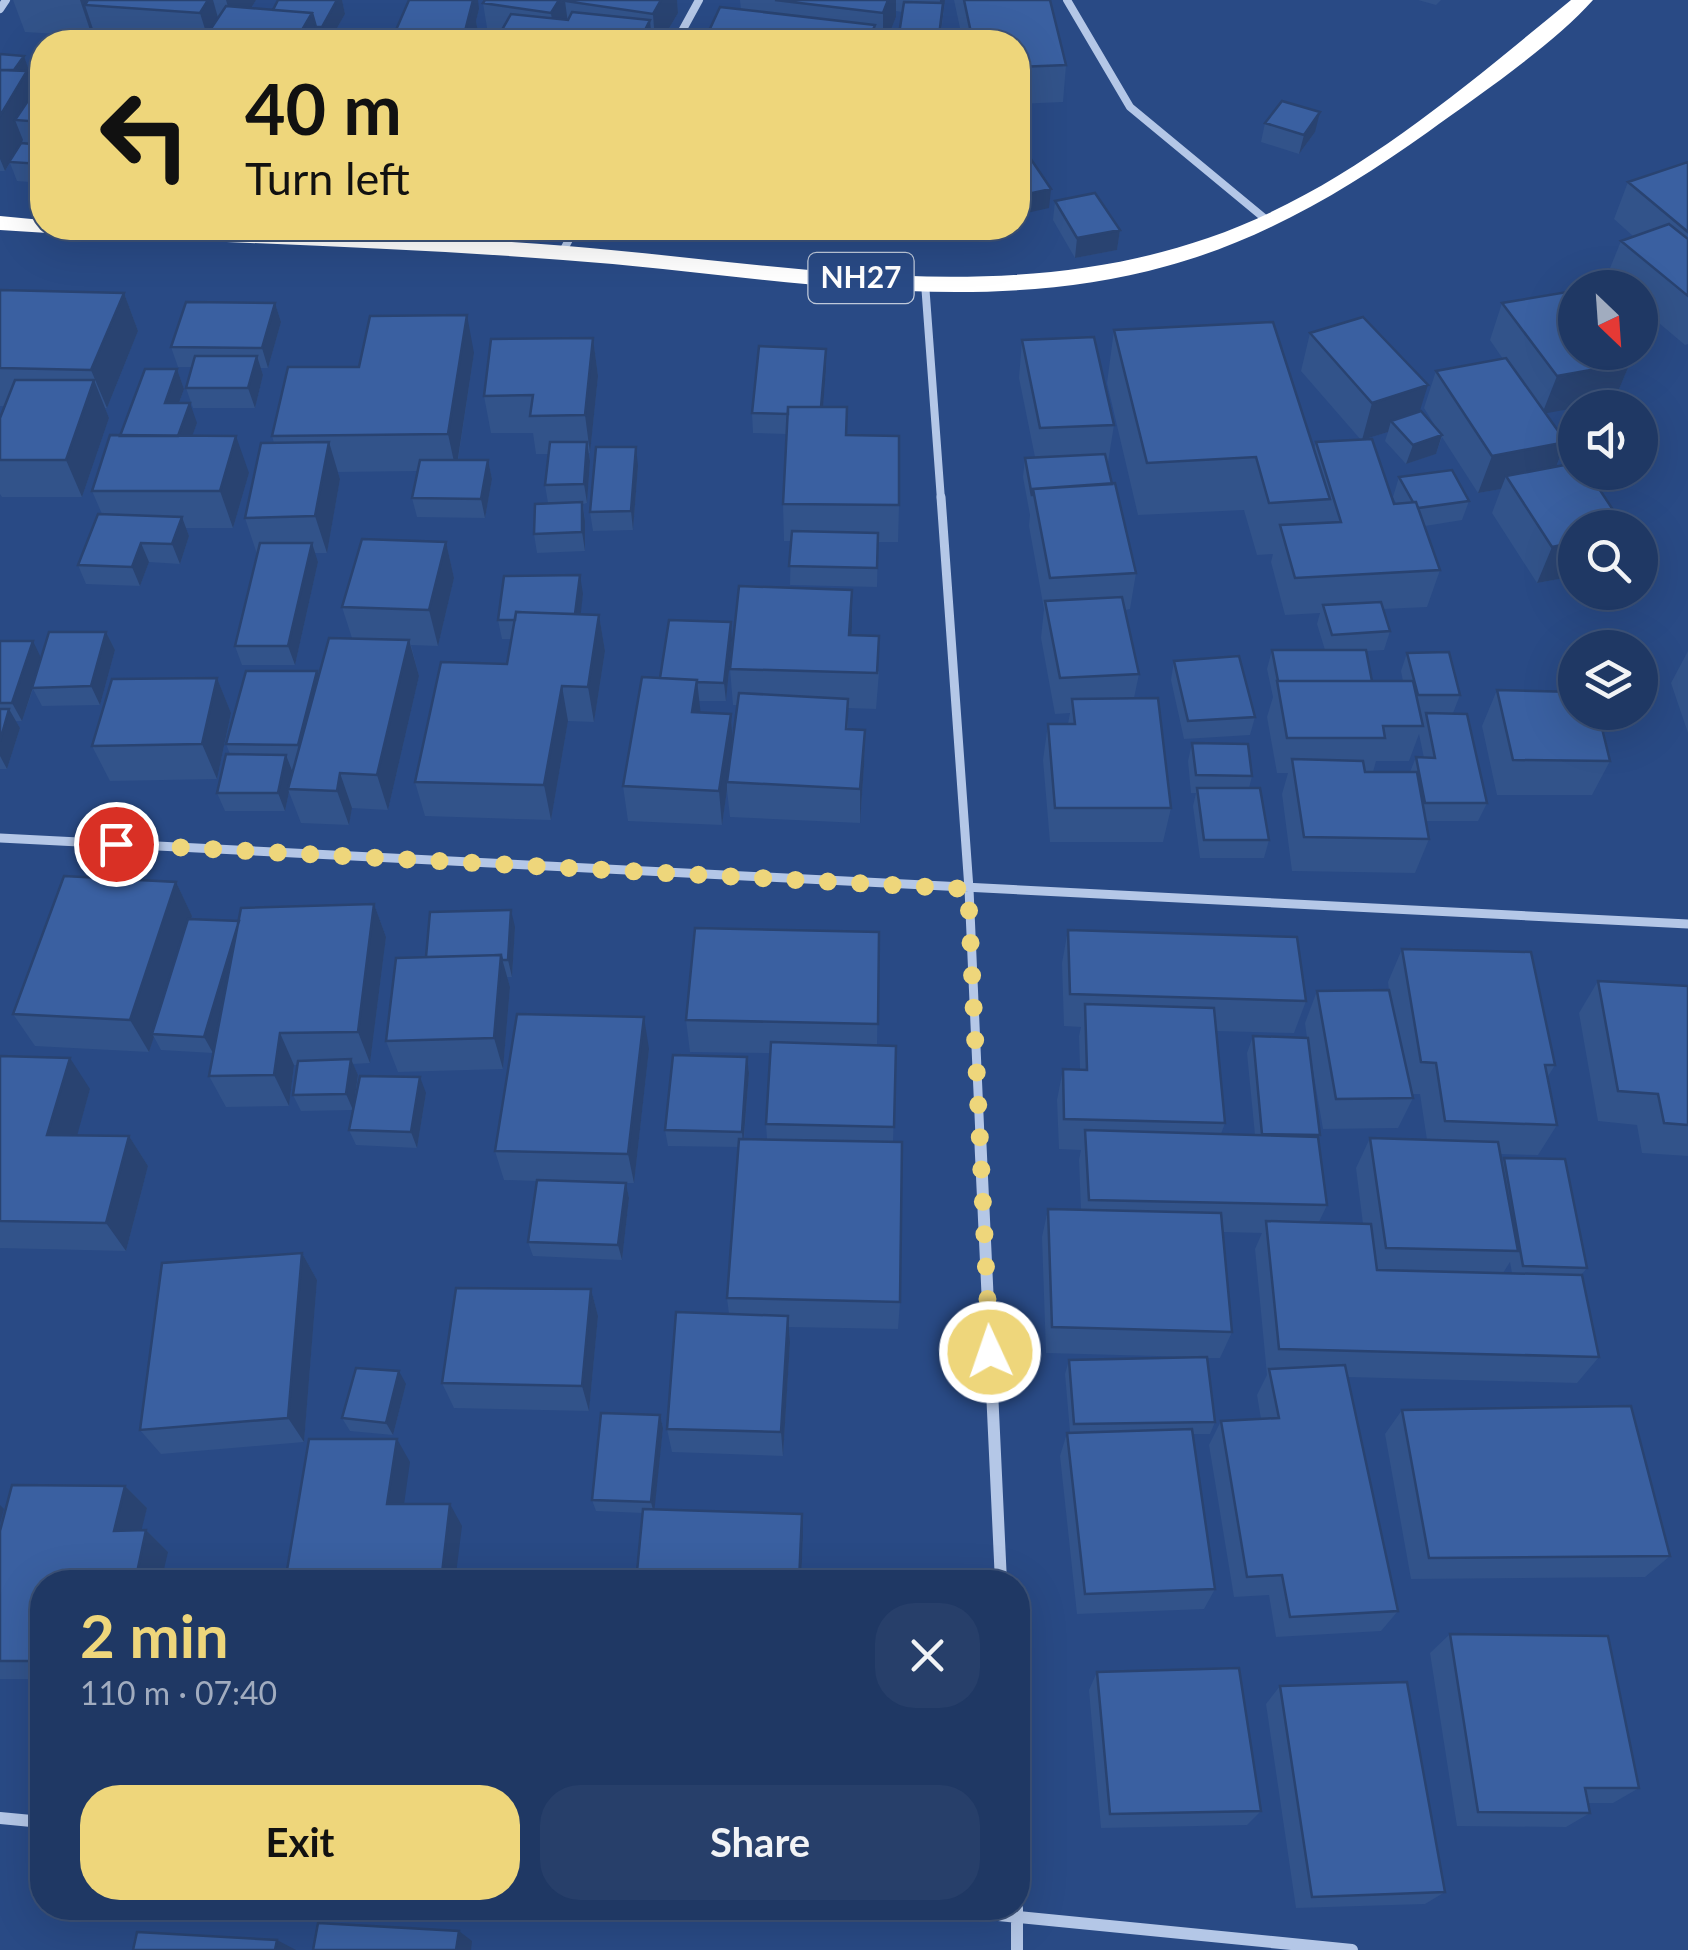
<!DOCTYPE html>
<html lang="en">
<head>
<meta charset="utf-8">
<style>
  :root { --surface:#1f3864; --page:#273f6a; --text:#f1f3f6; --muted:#a1acbf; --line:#3c5278; --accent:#eed67b }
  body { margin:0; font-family:Lato,sans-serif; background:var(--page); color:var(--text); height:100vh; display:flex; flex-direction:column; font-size:38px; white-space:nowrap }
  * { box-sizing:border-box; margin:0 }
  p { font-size:32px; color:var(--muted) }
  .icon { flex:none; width:55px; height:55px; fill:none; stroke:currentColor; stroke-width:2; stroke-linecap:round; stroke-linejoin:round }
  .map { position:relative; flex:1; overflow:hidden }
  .sheet { position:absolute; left:30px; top:1570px; width:1000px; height:350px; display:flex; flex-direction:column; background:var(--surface); border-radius:40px; box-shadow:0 10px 40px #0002,0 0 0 2px var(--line) }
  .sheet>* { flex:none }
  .banner { position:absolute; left:30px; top:30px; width:1000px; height:210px; border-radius:40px; box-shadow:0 10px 40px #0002,0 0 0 2px var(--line); background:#eed67b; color:#111; overflow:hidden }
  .needle { width:65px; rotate:155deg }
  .controls { position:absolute; left:1558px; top:270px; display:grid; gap:20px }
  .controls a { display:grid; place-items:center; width:100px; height:100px; border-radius:50%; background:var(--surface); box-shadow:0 10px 40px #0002,0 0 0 2px var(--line); font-size:50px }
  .pin { position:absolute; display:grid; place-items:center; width:85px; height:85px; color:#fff; margin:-42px; border:5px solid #fff; border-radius:50%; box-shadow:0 2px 10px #0007 }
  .me { position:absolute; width:110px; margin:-55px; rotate:357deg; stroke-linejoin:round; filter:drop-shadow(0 0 8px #0008) }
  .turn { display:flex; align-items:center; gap:35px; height:210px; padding:0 50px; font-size:45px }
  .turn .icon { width:130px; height:130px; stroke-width:2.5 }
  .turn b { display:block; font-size:70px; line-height:85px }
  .round { display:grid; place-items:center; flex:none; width:105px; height:105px; border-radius:40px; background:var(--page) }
  .head { display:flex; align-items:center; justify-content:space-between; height:170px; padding:0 50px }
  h1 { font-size:60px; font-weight:700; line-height:75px; color:var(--accent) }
  .primary-button { display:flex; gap:20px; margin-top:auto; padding:20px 50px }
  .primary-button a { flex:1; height:115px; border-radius:40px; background:var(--accent); color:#111; font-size:40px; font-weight:700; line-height:115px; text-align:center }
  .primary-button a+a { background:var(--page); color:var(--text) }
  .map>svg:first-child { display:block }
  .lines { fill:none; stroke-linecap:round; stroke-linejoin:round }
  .street-far2 { stroke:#b4c7e7; stroke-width:8 }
  .street-far1 { stroke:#b4c7e7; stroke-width:9 }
  .street { stroke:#b4c7e7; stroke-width:12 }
  .highway { fill:#fff; fill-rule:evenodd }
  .wall { fill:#32538a; fill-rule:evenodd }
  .shaded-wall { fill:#294371 }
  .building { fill:#3a60a1; stroke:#294371; stroke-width:2.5 }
  .route { stroke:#eed67b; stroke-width:18; stroke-dasharray:0 32.4 }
  .labels { text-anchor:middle; stroke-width:10; stroke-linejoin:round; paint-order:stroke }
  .shield { fill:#294a85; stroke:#bfc9da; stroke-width:2.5 }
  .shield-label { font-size:30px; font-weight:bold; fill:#fff }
</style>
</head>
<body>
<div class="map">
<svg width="1688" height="1950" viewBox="0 0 1688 1950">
  <rect width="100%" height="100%" fill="#294a85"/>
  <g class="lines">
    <path class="street-far2" d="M1067,0L1130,107L1269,222
      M0,9L6,0
      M676,42L699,0
      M562,253L575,228
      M925,283L941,500"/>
    <path class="street-far1" d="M941,497L969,889L980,1137
      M0,838L1688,924"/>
    <path class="street" d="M980,1134L1001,1582
      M0,1818L42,1822
      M927,1908L1352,1950
      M1017,1908V1950"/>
    <path class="highway" d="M1571,0H1593C1553,45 1478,96 1428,132C1348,189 1263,240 1167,266C971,321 761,274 563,260C376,245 185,243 0,230V216L42,220V228C217,228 393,232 567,246C779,263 1001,310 1208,238C1345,191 1461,90 1571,0Z"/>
  </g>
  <path class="wall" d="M13,0H256L251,8L273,10L278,0H342L345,14L329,42H98L94,32L92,36L25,32Z
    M485,0H677L678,13L661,42H499L489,40L483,3Z
    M740,0H945L940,42H899L902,12L896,11V17L886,42H708V33L741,10Z
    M954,0H1050L1066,65L1063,102L1018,104V42H963Z
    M1418,0H1441L1436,5Z
    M479,9L476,21L479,38L478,42H398L396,30Z
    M0,54L24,56L35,91L42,80V183L17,181L10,163L5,171H0Z
    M1265,123L1315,132L1299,154L1261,142Z
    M1688,162V344L1685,345L1640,307V288H1617L1606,278L1621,241L1633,236L1614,219L1628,182Z
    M1055,201L1120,230L1117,250L1075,258L1053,220Z
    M889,228H929L928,229Z
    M0,290L124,293L138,331L107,408H105L109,418L82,497H2L0,494V418L5,406H0Z
    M275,303L281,322L268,368H261L263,375L255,408H193L186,388L192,367H178L171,347Z
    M1502,303L1630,363L1614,401L1545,413L1566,442L1556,467L1575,528V576L1537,583L1492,513L1501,489L1478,493L1442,437L1436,454L1406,464L1385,441L1388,432L1362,440L1394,504L1396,503L1393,497L1399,477L1469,501L1462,520L1425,526L1440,570L1427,607L1383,609L1390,631L1384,650L1366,651L1372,681H1403L1401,671L1407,653L1460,695L1453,713L1487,803L1478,821H1426L1429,839L1415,873L1292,871L1282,794L1288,773H1277L1267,717L1273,697L1267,669L1272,650H1325L1317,624L1320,613L1285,615L1271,562L1273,554L1257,555L1244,510L1138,515L1107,383L1114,330L1314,449L1316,442L1361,440L1301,371L1310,333L1428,385L1419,412L1437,429L1424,408L1436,371L1503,359L1490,340ZM1419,734L1424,758L1416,757L1410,772H1373L1376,761H1409Z
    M593,338L598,376L590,453H589L590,461L587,503L583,504L585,521V551L537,553L534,534L548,503L545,485L549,454H536L533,433H491L484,396Z
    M1022,340L1114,425L1108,462H1107L1136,573L1130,609L1125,610L1139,674L1134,698L1171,808L1163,842H1050L1043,760L1048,724H1068L1070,713L1055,714L1041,638L1044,609L1029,526L1030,515L1023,477L1025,458L1035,457L1019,378Z
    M474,353L458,460H488L492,479L485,518L417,517L412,498L418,471L338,472L340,479L327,553H315L318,562L295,665H242L235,646L257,554L245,518L274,443L272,436L359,367Z
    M826,368L823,407L847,435L899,505L898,542H878L877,587L790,585L791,541H784L783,504L786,434L753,433L752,413Z
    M177,369L184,389L179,403L197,423L192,436L249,473L233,528H186L189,536L180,564L149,562L140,586L86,584L78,565L102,514L92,491L120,436Z
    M638,466L633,530L593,531L590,512Z
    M446,542L454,578L438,646L411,645L419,676L388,810L352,808L349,825L301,823L289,792L285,811H225L217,793L230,754L226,744L317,671L319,676L352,638L342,607Z
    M583,594L580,614L599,615L605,651L594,722L568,721L551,820L425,816L415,782L507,664L511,639H502L498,620Z
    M106,632L115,650L100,705L42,706L33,689L22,721H16L20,728L7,769H0V641L41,657Z
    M851,635L879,672L876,709L848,708V729L865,730L864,766L860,823L730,817L727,790L722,825L628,821L623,786L660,678L732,641L726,701H699L700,712L731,714L733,741L738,705H733L730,669Z
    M1688,651V733L1671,683Z
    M1174,661L1255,717L1250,735L1184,739L1171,680Z
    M217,678L231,713L217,779L110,781L92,746Z
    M1497,690L1610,761L1592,795H1497L1482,726Z
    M1192,743L1252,776L1249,788L1269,840L1264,858H1200L1193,806L1196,793H1191L1188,761Z
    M176,882L192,916L191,919L239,921L374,904L386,937L370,1063L353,1064L358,1075L354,1109L426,1093L417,1148L356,1145L349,1130L353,1110L301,1111L293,1095L298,1065H294L289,1106L226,1107L209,1076L213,1053L161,1050L154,1037L149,1052L35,1046L13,1014Z
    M515,927L512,977H507L510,987L503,1069L398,1072L386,1041L426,957Z
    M1068,930L1306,1001L1294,1033L1216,1031L1225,1123L1221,1134L1255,1135L1247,1053L1253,1036L1307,1038L1305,1023L1317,991H1389L1388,982L1402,949L1555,1065L1547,1078L1557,1125L1538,1155L1500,1154L1502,1161L1504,1158L1587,1268L1581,1275L1599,1357L1577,1383L1347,1377L1398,1611L1381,1631L1276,1637L1269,1595L1234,1597L1209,1445L1221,1421L1261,1419L1257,1395L1267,1375L1255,1249L1262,1233L1223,1232L1232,1332L1220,1358H1207L1215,1422L1210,1434H1193L1215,1589L1204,1609L1077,1614L1060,1456L1067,1433L1070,1432L1065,1374L1069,1360L1193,1357L1046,1353L1042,1237L1048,1209H1081L1079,1160L1081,1150L1059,1149L1057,1100L1063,1069H1080L1079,1036L1081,1027L1064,1026L1062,963ZM1310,1053L1323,1129L1398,1128L1413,1098L1412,1094H1420L1427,1140L1370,1138L1356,1168L1363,1224L1319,1222L1327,1205L1318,1140L1320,1135ZM1510,1262L1512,1273H1503Z
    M879,932L877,1045L896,1046L893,1142L900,1302L898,1329L789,1327L790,1342L783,1456L672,1452L667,1429L729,1314L727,1298L738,1147L668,1146L665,1130L747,1057L749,1073L744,1139H767L766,1124L771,1053L690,1052L686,1020Z
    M1598,981L1688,986V1156L1642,1153L1637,1125L1598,1121L1579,1013Z
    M649,1049L634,1183H626L629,1198L622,1260L533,1256L528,1242L537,1181L504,1180L495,1151Z
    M0,1056L90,1089L77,1135L129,1136L148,1166L126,1251L0,1248Z
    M302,1253L317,1280L304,1442L161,1454L140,1430Z
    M591,1289L598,1316L589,1411L454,1408L442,1383Z
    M406,1384L393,1435L350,1431L342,1418Z
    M1402,1410L1670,1556L1645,1577L1411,1579L1385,1434Z
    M660,1415L663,1428L654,1509L803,1536L801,1582H636L643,1513L596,1511L592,1500Z
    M125,1486L147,1508L141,1530H146L168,1552L42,1582V1679H0V1531Z
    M1450,1634L1639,1788L1613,1803H1588L1590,1813L1566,1827L1457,1826L1430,1653Z
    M1097,1672L1261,1811L1247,1825L1101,1828L1089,1690Z
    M1280,1686L1445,1892L1425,1904L1296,1908L1266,1704Z"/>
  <path class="shaded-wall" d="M80,0H113L85,5L94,32L92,36Z
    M208,0H213L222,32L209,42L200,13Z
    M226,0H256L236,33Z
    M337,0H342L345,14L329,42H326L322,27Z
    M465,0H478L479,9L476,21L479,38L478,42H467L465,31Z
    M559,0H589L565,1L569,31L555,42L551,13Z
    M661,0H677L678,13L661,42H655L653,14Z
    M888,0H896V17L886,42H883V13Z
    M940,0H945L939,42V16Z
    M312,13L319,42H295Z
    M650,20L652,42H639Z
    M875,25V42H868Z
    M24,56L42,109L15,120L23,140L5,171L0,159V116L6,83Z
    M1320,112L1315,132L1299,154L1304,135Z
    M1051,189L1049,208L1018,215V196Z
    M1120,230L1117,250L1075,258L1077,238Z
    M124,293L138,331L107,408L91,370Z
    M275,303L281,322L268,368L262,348Z
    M467,315L474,353L456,471L448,434Z
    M593,338L598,376L590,453L585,415Z
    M826,349V368L821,435L820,416Z
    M257,356L263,375L255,408L248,388Z
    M1630,363L1614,401L1542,414L1557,376Z
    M177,369L184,389L172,422L165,403Z
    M94,380L109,418L82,497L66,460Z
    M1428,385L1416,423L1391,421L1388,432L1362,440L1372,403Z
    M190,403L197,423L182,464L175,445Z
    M1442,435L1436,454L1406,464L1413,445Z
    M236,436L249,473L233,528L220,491Z
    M329,442L340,479L327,553L315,516Z
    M587,442L590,461L587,503L584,484Z
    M1566,442L1551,479L1506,476L1501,489L1478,493L1492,456Z
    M636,447L638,466L633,530L631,511Z
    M488,460L492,479L485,518L481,499Z
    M582,502L585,521V551L582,532Z
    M182,517L189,536L180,564L172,544Z
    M446,542L454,578L438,646L429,610Z
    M1575,542V576L1537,583L1552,547Z
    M141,543L149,562L140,586L132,567Z
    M312,543L318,562L295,665L288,646Z
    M580,575L583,594L578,638L574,619Z
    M852,590V626L849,671V635Z
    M599,615L605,651L594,722L588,687Z
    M731,622L732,641L726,701L724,683Z
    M106,632L115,650L100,705L91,686Z
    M409,640L419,676L388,810L377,775Z
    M33,641L42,660L22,721L12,703Z
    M317,671L324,690L305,763L298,745Z
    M217,678L231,713L217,779L202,744Z
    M697,680L701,716L692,712Z
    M562,686L568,721L551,820L544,785Z
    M9,709L20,728L7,769L0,756V741Z
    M731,714L733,749L727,782V790L722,825L719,791Z
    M865,730L864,766L860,823V789Z
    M286,755L293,773L288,789L289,792L285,811L278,793Z
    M340,773L352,808L349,825L337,791Z
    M176,882L192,916L155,1034H152L154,1037L149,1052L130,1020Z
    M374,904L386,937L370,1063L358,1032Z
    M511,910L515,927L512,977L508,960Z
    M239,921L213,1053L204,1037Z
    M501,955L510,987L503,1069L494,1038Z
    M644,1017L649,1049L634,1183L628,1154Z
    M280,1033L294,1065L289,1106L274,1075Z
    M747,1057L749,1073L743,1147L742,1132Z
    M70,1058L90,1089L69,1165L47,1135Z
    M351,1059L358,1075L353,1110L346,1094Z
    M420,1077L426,1093L417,1148L411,1132Z
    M129,1136L148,1166L126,1251L106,1223Z
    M626,1183L629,1198L622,1260L618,1245Z
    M302,1253L317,1280L304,1442L288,1418Z
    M591,1289L598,1316L589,1411L582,1386Z
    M788,1316L790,1342L783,1456L781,1432Z
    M399,1371L406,1384L393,1435L386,1423Z
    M660,1415L663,1428L654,1514L651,1502Z
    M397,1439L410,1462L401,1526L387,1504Z
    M125,1486L147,1508L136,1552L114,1531Z
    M450,1504L462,1526L455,1582H441Z
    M0,1505L4,1509L0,1524Z
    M802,1514L803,1536L801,1582H799Z
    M146,1530L168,1552L161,1582H135Z
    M459,1931L472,1941L471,1950H456Z
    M277,1940L296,1950H275Z"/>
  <path class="building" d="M88,0H208L200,13L85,5Z
    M278,0H337L322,27H316L312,13L273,10Z
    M409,0H473L465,31L396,30Z
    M485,0H559L551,13L483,3Z
    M566,0H661L653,14L565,1Z
    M775,0H888L883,13Z
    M964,0H1050L1066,65L1018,67V42H973Z
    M904,2L943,3L939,36L899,34Z
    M226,6L312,13L295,42H202Z
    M720,7L875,25L868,42H787L708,33Z
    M572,12L650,20L639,42H549L498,37L511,14L568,20Z
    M714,39L740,42H712Z
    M0,54L24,56L14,70H0Z
    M0,70L27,71L0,116Z
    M42,80V122L15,120Z
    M1282,101L1320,112L1304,135L1265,123Z
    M1018,140L1051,189L1018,196Z
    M21,143L42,145V164L9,162Z
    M1688,162V232L1628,182Z
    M1095,193L1120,230L1077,238L1055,201Z
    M1669,224L1688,239V296L1621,241Z
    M0,290L124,293L91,370L0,368Z
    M1573,291L1575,293V352H1621L1630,363L1557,376L1502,303Z
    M186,302L275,303L262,348L171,347Z
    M467,315L448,434L272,436L288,367H359L370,316Z
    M1363,317L1428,385L1372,403L1310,333Z
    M1273,322L1330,499L1269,503L1256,457L1147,463L1114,330Z
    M1094,337L1114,425L1040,428L1022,340Z
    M593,338L585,415L530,416L533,395L484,396L491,339Z
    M759,346L826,349L821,407H788V414L752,413Z
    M195,356H257L248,388H186Z
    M1506,358L1566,442L1492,456L1436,371Z
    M145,369H177L165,403H190L178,436H120Z
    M15,380H94L66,460H0V418Z
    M788,407H847L846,435L899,436V505L783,504Z
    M1421,411L1442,435L1413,445L1391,421Z
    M110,435L236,436L220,491H92Z
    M1372,439L1394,504L1416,502L1440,570L1295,578L1280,525L1341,522L1316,442Z
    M329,442L315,516L245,518L261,443Z
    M550,442H587L584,484L545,485Z
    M596,447H636L631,511L590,512Z
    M1105,454L1112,484L1033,489L1032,496L1025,458Z
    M420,460H488L481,499L412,498Z
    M1575,463V472H1588L1625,528H1575V542L1552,547L1506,476Z
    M1452,470L1469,501L1418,508L1416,502H1413L1399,477Z
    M1115,483L1136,573L1050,578L1033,489Z
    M582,502V532L534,534L535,504Z
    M98,514L182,517L172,544L141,543L132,567L78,565Z
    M792,531L878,533L877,568L789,566Z
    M362,539L446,542L429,610L342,607Z
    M260,543H312L288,646H235Z
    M580,575L575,614L516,612L515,620H498L504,576Z
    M739,586L852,590L849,635L879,636L877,673L730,669Z
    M1122,597L1139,674L1060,678L1045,601Z
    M1381,602L1390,631L1332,635L1323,605Z
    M516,612L599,615L588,687L562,686L544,785L415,782L441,662L507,664Z
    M669,620L731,622L724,683L697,682V680L660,678Z
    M49,632H106L91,686L32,688Z
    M329,638L409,640L377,775L340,773L337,791L288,789Z
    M0,641H33L12,703H0Z
    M1272,650H1366L1372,681H1278Z
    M1449,652L1460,695H1418L1407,653Z
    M1239,656L1255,717L1188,721L1174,661Z
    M246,671H317L298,745L226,744Z
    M642,677L697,680L692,712L731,714L719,791L623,786Z
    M217,678L202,744L92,746L112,679Z
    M1277,681H1413L1423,726H1383L1385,738H1287Z
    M1497,690L1575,692V712H1598L1610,761L1513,760Z
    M739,693L848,699L846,729L865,730L860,789L727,782Z
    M1158,698L1171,808H1055L1048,724H1075L1072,699Z
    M0,709H9L0,741Z
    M1426,713L1467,714L1487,803H1425L1416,757L1435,758Z
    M1192,743L1248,744L1252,776L1196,775Z
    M226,754L286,755L278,793H217Z
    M1292,759L1363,761L1365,772H1417L1429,839L1304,837Z
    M1197,788H1260L1269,840H1204Z
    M64,876L176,882L130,1020L13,1014Z
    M374,904L358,1032L280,1033L274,1075L209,1076L241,908Z
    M511,910L508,960H502L501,955L426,957L430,912Z
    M188,919L239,921L204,1037L152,1034Z
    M695,928L879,932L878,1024L686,1020Z
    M1068,930L1297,937L1306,1001L1070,994Z
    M1402,949L1531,952L1555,1065H1545L1557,1125L1445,1121L1436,1063L1421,1062Z
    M501,955L494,1038L386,1041L396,958Z
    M1598,981L1688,986V1125L1664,1123L1658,1094L1618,1091Z
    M1389,990L1413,1098L1336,1099L1317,991Z
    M1085,1004L1214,1008L1225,1123L1064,1119L1063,1069L1087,1070Z
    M517,1014L644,1017L628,1154L495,1151Z
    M1253,1036L1308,1038L1320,1135L1262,1134Z
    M771,1042L896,1046L894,1127L766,1124Z
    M673,1055L747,1057L742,1132L665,1130Z
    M0,1056L70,1058L47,1135L129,1136L106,1223L0,1221Z
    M351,1059L346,1094L293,1095L298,1061Z
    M360,1076L420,1077L411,1132L349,1130Z
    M1085,1130L1318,1137L1327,1205L1089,1200Z
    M1370,1138L1498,1142L1518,1251L1386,1248Z
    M739,1139L902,1142L900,1302L727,1298Z
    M1504,1158L1565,1159L1587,1268L1523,1266Z
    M537,1180L626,1183L618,1245L528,1242Z
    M1048,1209L1221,1213L1232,1332L1052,1327Z
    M1266,1221L1371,1224L1377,1270L1582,1275L1599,1357L1279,1349Z
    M302,1253L288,1418L140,1430L162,1263Z
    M456,1288L591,1289L582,1386L442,1383Z
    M676,1312L788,1316L781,1432L667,1429Z
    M1207,1357L1215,1422L1074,1424L1069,1360Z
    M1345,1365L1398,1611L1290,1617L1282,1575L1247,1577L1221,1421L1279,1418L1269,1369Z
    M356,1368L399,1371L386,1423L342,1418Z
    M1631,1406L1670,1556L1429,1558L1402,1410Z
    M601,1413L660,1415L651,1502L592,1500Z
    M1192,1429L1215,1589L1085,1594L1067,1433Z
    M309,1439H397L387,1504H450L441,1582H285Z
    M12,1485L125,1486L114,1531L146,1530L135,1582H42V1661H0V1531Z
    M643,1509L802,1514L799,1582H636Z
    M1450,1634L1608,1636L1639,1788H1585L1590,1813L1478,1812Z
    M1239,1668L1261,1811L1110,1814L1097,1672Z
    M1407,1682L1445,1892L1312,1897L1280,1686Z
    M318,1923L459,1931L456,1950H313Z
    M137,1932L277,1940L275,1950H133Z"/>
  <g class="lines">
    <path class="route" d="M116,844L968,889L990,1352"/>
  </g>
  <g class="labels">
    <rect class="shield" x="808.5" y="253" width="105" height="50" rx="8"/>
    <g class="shield-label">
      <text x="861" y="288">NH27</text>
    </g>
  </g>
</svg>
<div class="controls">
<a><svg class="needle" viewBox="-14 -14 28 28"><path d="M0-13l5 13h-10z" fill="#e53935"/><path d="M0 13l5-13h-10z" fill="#a1acbf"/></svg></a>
<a><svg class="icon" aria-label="sound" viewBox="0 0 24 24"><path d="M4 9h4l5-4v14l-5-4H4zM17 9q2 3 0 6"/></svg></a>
<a><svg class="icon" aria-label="search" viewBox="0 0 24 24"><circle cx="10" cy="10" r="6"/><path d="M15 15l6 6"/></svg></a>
<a><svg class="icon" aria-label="layers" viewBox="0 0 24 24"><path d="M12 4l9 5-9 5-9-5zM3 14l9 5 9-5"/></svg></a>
</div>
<div class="pin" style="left:116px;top:844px;background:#d93025"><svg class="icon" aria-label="arrive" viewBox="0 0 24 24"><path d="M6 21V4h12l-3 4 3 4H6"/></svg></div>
<svg class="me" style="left:990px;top:1352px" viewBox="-20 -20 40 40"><circle r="17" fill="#eed67b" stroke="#fff" stroke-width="3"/><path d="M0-11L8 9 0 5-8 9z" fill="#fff"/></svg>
<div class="banner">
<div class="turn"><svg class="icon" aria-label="left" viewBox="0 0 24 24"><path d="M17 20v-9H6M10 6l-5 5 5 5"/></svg><div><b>40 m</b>Turn left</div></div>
</div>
<section class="sheet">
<div class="head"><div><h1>2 min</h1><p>110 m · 07:40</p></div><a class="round"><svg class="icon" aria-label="close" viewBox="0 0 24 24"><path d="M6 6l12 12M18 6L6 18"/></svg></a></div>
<div class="primary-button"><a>Exit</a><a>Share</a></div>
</section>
</div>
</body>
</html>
